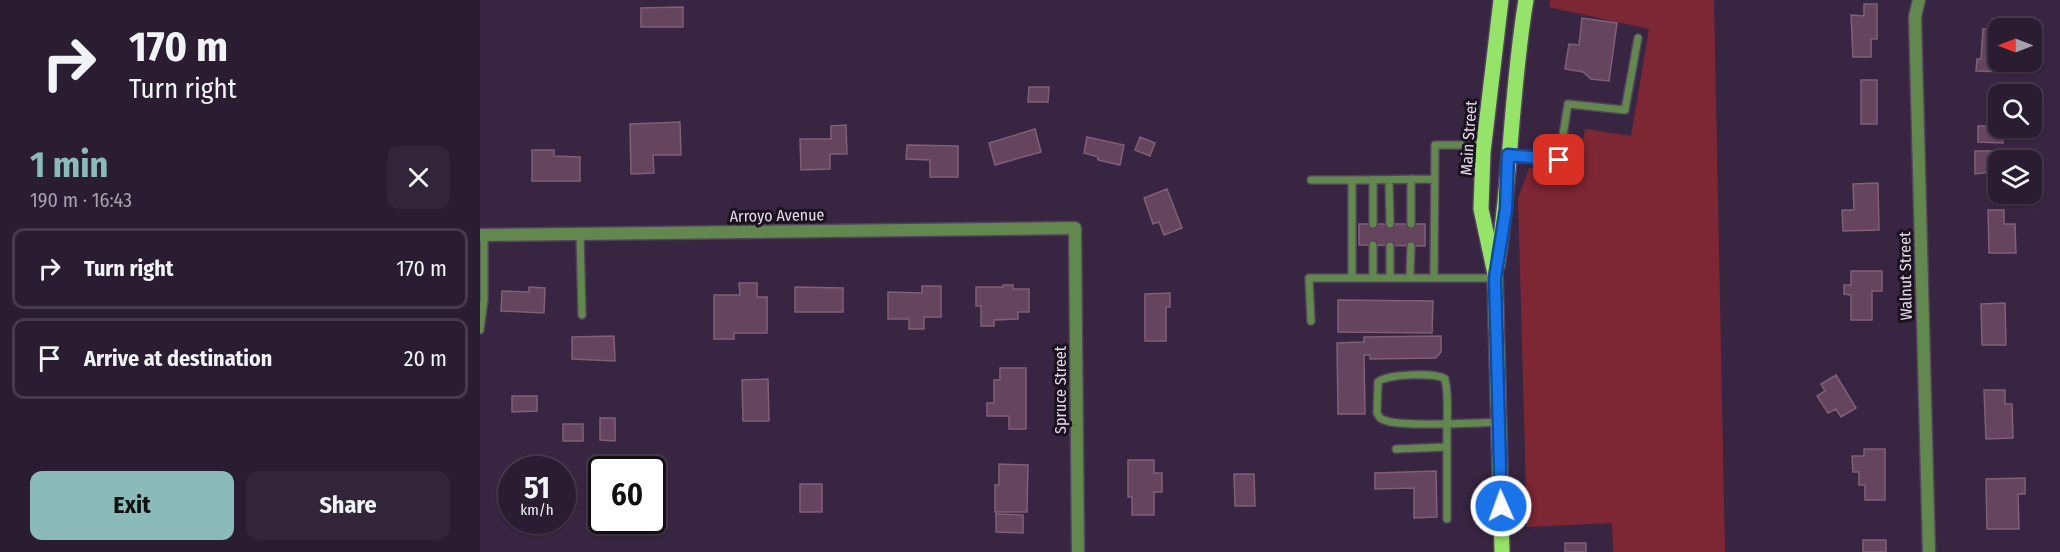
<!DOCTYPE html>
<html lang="en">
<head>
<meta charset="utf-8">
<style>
  :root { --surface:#2a1c31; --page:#322539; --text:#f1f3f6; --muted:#a5a1ab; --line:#463a4d; --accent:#8bbbb9 }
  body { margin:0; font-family:"Fira Sans Condensed",sans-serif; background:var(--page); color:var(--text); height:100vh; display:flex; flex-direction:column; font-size:22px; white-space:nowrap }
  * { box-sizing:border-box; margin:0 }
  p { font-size:20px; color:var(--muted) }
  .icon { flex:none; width:33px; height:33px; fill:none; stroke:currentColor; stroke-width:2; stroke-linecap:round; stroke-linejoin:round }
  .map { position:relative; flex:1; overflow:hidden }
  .details { display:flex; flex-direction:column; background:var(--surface); width:480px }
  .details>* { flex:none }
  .banner { background:#2a1c31; color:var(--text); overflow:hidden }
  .needle { width:39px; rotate:270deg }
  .tools { position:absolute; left:1508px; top:18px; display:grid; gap:12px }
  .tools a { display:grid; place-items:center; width:54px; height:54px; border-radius:12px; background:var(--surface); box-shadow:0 2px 4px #0004,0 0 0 2px var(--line); font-size:30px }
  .speed { position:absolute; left:18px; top:456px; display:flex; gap:12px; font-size:30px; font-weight:700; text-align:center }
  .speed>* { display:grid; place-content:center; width:78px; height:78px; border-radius:50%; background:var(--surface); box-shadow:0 2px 4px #0004,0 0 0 2px var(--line); line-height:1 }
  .speed small { font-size:15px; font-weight:400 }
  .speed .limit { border:3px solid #111; border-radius:9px; background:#fff; color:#111 }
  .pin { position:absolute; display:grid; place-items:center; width:51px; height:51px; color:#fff; margin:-26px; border-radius:12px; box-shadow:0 3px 9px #0006 }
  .me { position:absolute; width:66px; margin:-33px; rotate:358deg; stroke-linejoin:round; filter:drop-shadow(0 0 4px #0008) }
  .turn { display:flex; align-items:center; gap:21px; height:126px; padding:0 30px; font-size:27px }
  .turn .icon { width:78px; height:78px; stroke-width:2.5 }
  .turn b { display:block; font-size:42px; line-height:51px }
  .round { display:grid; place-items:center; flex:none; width:63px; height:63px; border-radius:12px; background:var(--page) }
  .headline { display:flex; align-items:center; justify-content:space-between; height:102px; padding:0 30px }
  h1 { font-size:36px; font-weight:700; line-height:45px; color:var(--accent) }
  .primary-button { display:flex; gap:12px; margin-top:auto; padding:12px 30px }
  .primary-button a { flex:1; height:69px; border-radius:12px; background:var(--accent); color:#111; font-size:24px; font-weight:700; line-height:69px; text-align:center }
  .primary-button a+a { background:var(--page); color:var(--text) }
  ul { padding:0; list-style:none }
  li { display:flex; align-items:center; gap:18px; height:81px; margin:0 12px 9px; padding:0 18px; border:3px solid var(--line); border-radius:12px }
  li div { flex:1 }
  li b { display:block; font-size:22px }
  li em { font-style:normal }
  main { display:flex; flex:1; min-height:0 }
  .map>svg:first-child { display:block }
  .green { fill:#7e2734 }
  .building { fill:#64455d; stroke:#805f78; stroke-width:1.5 }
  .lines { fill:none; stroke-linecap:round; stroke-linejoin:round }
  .service-casing { stroke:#54425c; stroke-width:10 }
  .minor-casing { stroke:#54425c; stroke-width:15 }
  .primary-casing { stroke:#54425c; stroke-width:18 }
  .service { stroke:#63884f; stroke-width:7 }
  .minor { stroke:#63884f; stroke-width:12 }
  .primary { stroke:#95e368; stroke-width:15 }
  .route-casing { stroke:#114b97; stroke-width:15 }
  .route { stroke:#1a73e8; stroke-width:10 }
  .labels { text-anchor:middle; stroke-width:6; stroke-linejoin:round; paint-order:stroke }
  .street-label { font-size:16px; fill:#e6d9eb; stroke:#1b121f }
</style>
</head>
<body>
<main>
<section class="details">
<div class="banner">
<div class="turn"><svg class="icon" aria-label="right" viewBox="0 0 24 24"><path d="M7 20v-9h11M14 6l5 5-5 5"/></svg><div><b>170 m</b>Turn right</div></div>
</div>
<div class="headline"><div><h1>1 min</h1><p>190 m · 16:43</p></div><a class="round"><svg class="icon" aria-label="close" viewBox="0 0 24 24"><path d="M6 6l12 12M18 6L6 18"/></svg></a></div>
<ul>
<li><svg class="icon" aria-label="right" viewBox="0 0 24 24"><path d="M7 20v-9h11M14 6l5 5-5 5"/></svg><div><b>Turn right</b></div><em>170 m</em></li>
<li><svg class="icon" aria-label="arrive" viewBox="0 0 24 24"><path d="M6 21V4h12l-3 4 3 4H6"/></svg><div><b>Arrive at destination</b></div><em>20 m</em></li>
</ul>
<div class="primary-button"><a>Exit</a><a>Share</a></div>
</section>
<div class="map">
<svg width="1580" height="552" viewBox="0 0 1580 552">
  <rect width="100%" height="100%" fill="#382541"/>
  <path class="green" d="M1070,0H1234L1245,552H1133L1132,523L1047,527L1038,198L1049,168L1098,172L1105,129L1151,136L1169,29L1069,7Z"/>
  <path class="building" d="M1384,4H1397V39H1391V57H1373L1371,15L1384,16Z
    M203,7V27H161V8Z
    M1102,18L1137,23L1129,81L1111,79L1103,72L1085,69L1089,44L1099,45Z
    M1503,29H1518V62H1526V72L1496,71L1497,59H1501Z
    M1381,80H1397V124H1381Z
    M549,87H569L568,102H548Z
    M200,122L201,155H173L174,173L151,174L150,124Z
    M366,125L367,154H350V169L321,170L320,139H351V126Z
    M1498,126H1518L1519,133L1523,134V143L1498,142Z
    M555,129L561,152L515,165L509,143Z
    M607,137L644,145L640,165L618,160V157L604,153Z
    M660,137L675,143L670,156L655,150Z
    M427,145L478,146V177H450V160L426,159Z
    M52,150H74V156L100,157V181H52Z
    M1495,151H1515L1518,171L1495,174Z
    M1398,183L1399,230L1363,231L1362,210H1374L1373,184Z
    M687,189L702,228L684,235L679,222L673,224L664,198Z
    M1508,210H1524V224H1535L1536,253H1509Z
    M879,224H945V246L879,245Z
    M1371,271H1402V291H1392V320H1371V295L1364,294V285H1371Z
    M259,283H277V297H287V333H254V339H234V295H260Z
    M523,285H533V289H549V312H538V319L514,320V326H501V306H496V287H523Z
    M442,286H461V317H444V329H429V319H408V292L442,293Z
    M49,287L65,288L64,313L21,311L22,291L49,292Z
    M315,287L363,288V312H315Z
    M690,293V307H686V341H665V294Z
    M858,300L953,301L952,333L858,332Z
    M1525,303L1526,345H1502L1501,304Z
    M134,336L135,361L92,359V337Z
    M961,336V352L956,358L890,359V355H884L885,414H858L857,343L884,342V337Z
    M520,368H546V429H529V416H507V403H514V380H520Z
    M1356,375L1376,408L1361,417L1356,409L1348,413L1337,396L1345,391L1341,384Z
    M288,379L289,421H263L262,380Z
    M1504,390H1525V404H1532L1533,438L1506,439Z
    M32,396H57V411L32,412Z
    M120,418H135V441L120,440Z
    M83,424H103V441H83Z
    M1384,449H1405V500H1385V485H1379V472H1373L1372,456H1384Z
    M648,460H674V473H682V492H674V515H652V497H648Z
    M519,464L548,465L547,512H515V485H519Z
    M172,470H175L176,489H172Z
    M956,471L957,517L934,518V488L895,489V473Z
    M754,474H774L775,506H755Z
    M1545,478V494H1538L1539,529H1507L1506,479Z
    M320,484H342V512H320Z
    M516,514L543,515V533L516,532Z
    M1383,540H1406V552H1383Z
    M1085,543H1106V552H1085Z"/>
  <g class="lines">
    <defs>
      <path id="service" d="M1030,155L1079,160L1088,104L1145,110L1158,38
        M831,180H872
        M893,180V224
        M909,180L910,224
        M931,224V179
        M100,234L102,315
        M893,245V277
        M910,246V277
        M872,277V180L954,179
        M930,277L931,246
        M954,277L955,145H1004
        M831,321L829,278H1015
        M0,330L4,300V235
        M916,449L967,447
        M967,519C967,490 967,461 967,432C967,415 969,396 965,379C956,372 906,374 898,382L897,413C900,418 899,418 904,420C918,427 998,423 1018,422"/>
      <path id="minor" d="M1439,0L1435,17L1449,552
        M0,235L595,228L598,552"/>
      <path id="primary" d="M1021,0L1003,152L1001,209L1015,274L1022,552
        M1017,266C1031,178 1031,88 1046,0"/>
    </defs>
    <use href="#service" class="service-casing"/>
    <use href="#minor" class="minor-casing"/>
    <use href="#primary" class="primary-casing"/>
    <use href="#service" class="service"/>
    <use href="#minor" class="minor"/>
    <use href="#primary" class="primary"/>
  </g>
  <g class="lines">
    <defs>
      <path id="route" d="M1021,506L1015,278L1026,209L1028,155L1079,160"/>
    </defs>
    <use href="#route" class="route-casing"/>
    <use href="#route" class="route"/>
  </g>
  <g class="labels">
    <g class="street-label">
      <text transform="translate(988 138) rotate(-86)" y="6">Main Street</text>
      <text transform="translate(297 215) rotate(-1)" y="6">Arroyo Avenue</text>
      <text transform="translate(1425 276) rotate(-91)" y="6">Walnut Street</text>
      <text transform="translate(580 390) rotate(-90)" y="6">Spruce Street</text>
    </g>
  </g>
</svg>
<div class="tools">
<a><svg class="needle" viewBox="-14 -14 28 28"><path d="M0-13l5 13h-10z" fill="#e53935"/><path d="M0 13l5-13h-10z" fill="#a5a1ab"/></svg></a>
<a><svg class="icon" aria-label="search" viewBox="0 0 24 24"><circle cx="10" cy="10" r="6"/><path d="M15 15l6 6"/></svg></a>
<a><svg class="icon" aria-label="layers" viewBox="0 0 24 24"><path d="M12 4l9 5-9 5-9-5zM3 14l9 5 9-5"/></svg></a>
</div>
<div class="speed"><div>51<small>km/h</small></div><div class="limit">60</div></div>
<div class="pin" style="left:1079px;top:160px;background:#d93025"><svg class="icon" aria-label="arrive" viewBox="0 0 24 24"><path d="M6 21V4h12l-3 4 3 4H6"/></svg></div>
<svg class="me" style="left:1021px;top:506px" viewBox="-20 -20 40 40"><circle r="17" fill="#1a73e8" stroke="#fff" stroke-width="3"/><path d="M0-11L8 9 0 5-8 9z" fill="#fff"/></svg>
</div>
</main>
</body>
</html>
